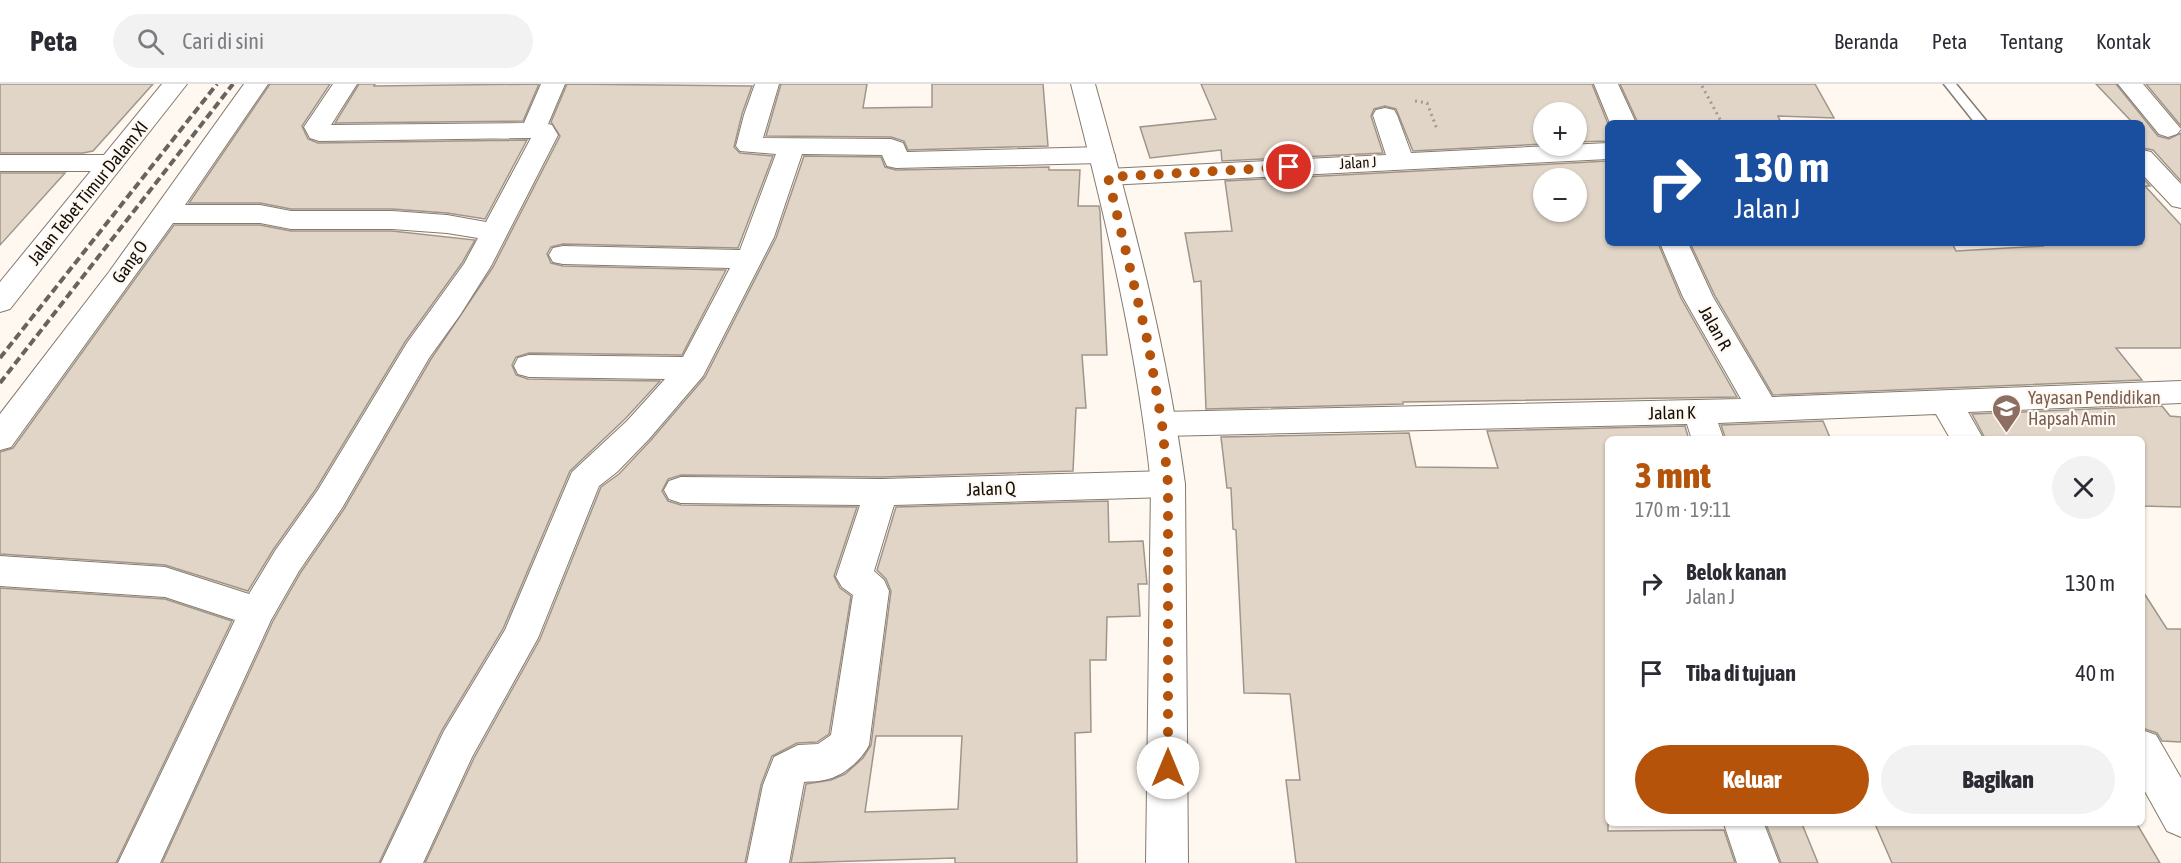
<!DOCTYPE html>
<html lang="id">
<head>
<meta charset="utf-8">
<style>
  :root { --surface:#fff; --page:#f2f2f3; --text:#2b2b33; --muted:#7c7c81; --line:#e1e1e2; --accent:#b45309 }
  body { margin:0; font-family:"Asap Condensed",sans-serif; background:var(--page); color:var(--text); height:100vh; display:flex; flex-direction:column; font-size:22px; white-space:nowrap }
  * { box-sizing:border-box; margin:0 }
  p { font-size:20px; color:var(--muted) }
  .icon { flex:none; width:33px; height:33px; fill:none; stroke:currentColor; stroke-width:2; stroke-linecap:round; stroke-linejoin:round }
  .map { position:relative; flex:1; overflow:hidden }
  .panel { position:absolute; left:1605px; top:352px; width:540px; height:390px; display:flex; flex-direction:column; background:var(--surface); border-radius:9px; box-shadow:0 2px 4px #0004 }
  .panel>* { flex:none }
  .banner { position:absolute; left:1605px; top:36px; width:540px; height:126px; border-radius:9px; box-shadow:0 2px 4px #0004; background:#1a4fa0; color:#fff; overflow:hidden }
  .tools { position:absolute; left:1533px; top:18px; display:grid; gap:12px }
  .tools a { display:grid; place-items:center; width:54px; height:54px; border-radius:50%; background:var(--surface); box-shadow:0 2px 4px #0004; font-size:30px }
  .pin { position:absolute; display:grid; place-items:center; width:51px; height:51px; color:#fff; margin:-26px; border:3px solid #fff; border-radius:50%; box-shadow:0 2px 6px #0007 }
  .me { position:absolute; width:66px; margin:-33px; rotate:0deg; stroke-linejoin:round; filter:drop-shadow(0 0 4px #0008) }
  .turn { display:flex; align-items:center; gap:21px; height:126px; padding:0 30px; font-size:27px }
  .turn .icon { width:78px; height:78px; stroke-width:2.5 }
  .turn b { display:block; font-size:42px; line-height:51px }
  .round { display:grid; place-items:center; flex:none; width:63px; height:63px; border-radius:32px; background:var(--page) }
  .overview { display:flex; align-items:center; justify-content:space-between; height:102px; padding:0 30px }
  h1 { font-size:36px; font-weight:800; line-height:45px; color:var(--accent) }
  .action { display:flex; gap:12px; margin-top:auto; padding:12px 30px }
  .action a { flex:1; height:69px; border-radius:36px; background:var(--accent); color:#fff; font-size:24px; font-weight:800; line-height:69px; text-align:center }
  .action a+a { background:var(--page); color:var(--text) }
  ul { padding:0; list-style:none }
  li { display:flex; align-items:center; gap:18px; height:90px; padding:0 30px }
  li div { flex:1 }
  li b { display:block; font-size:22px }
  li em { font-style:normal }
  header { display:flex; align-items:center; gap:36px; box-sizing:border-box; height:84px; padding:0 30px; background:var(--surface); border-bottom:2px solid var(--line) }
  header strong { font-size:28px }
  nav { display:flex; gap:33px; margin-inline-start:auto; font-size:21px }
  .search { width:420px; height:54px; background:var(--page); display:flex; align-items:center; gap:15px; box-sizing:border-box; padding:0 21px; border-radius:33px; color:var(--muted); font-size:22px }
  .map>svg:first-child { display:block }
  .building { fill:#e0d5c7; stroke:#a09589; stroke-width:1.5; fill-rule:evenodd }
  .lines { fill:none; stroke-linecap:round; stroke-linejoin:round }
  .lane-casing { stroke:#847a6d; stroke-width:3 }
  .street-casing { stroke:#847a6d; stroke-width:2 }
  .secondary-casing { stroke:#847a6d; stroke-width:2 }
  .path { stroke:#a09a94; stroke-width:3; stroke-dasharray:2 4; stroke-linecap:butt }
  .lane { fill:#fff; fill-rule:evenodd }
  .street { fill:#fff; fill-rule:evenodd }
  .secondary { fill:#fff; fill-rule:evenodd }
  .rail { stroke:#68635e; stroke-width:4; stroke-dasharray:8 4; stroke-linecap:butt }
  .route { stroke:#b45309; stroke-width:10; stroke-dasharray:0 18 }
  .labels { text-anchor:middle; stroke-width:4.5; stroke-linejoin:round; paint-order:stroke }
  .far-street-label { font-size:15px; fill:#130f0b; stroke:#fff8f0 }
  .street-label { font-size:18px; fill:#130f0b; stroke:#fff8f0 }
  .education-label { font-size:18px; fill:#785e54; stroke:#fff8f0; text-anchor:start }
</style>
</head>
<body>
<header>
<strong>Peta</strong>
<div class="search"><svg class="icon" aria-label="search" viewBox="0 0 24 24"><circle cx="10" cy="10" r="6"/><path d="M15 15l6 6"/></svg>Cari di sini</div>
<nav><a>Beranda</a><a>Peta</a><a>Tentang</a><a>Kontak</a></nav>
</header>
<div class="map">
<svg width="2181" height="779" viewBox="0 0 2181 779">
  <rect width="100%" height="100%" fill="#fff8f0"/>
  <path class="building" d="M0,0H153L93,67L83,69H0Z
    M270,0H330L302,42L308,55L318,59L527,56L485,135L447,129L392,125H291L260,119H189Z
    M359,0H375L374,2L539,0L523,37L335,39Z
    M567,0L752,2L742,30L734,63L740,69L773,72L738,164L563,160L551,163L547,170L551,179L563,182L726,186L682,271L529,269L516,273L512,281L516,291L528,295L660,297L625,335L570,387L503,545L442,646L379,779H162L273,537L301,488L344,425L431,275L493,183L560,52L551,38Z
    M781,0H867L863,24L932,23V0H1043L1048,62L908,66L904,57L891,53L766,52Z
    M1201,0H1592L1608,40V57L1576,58V28H1544V60L1413,67L1396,25L1385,22L1374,25L1371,32L1383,69L1222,77L1221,66L1150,74L1140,43L1216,35Z
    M1620,0H1815L1834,34L1778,32L1781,39H1638Z
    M2096,0H2116L2158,52L2169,55L2181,49V97L2153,66L2142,64V39H2133Z
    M2146,0H2181V42Z
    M804,72L881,73L885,83L896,86L1049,83V86H1080L1078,122H1099L1100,128L1107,271H1082L1086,324H1076L1073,387L881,393L681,391L668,395L662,407L668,417L681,421L857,423L834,492L840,504L851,512L829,650L817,658L797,659L772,672L761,701L745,779H425L474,674L540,555L601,403L619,390L651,356L705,293L776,154Z
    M1608,77V159H1658L1681,214L1737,313L1403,318V320L1206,325L1201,197L1194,198L1185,149L1232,147L1225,97ZM1544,94H1576V128H1544Z
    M0,89H65L0,161Z
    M2142,93L2150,102H2145L2181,141V264H2116L2142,296L1773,311L1715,212L1690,159H1952L1956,167L2043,162L2041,159L2142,160Z
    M174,141H260L291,147H392L475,156L462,179L405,258L316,405L273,466L248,507L165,481L0,470V368L13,364Z
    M2162,322L2170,332L2181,333V423L2142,422V356H1986L1972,330Z
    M1823,337L1831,356H1726L1721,341Z
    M1685,342L1689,356H1608V747L1724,746L1735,779H1296L1286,696H1300L1290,610L1244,609L1236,446L1233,445L1231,404H1227L1221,353L1409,349L1416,383L1498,384L1487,347Z
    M1108,417L1109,458L1143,457L1147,500H1138L1140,532L1107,533L1106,576H1090L1091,648L1075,649L1077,779H955V774L791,779L806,700L831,696L845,690L863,674L871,661L891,507L886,495L877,486L896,423ZM876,652H962L958,725L865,728Z
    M0,504L165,515L232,537L116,779H0Z
    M2142,506L2167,545H2181V658L2162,657L2157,649L2142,644Z
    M1766,740H1802L1818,779H1781Z
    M1875,740H2137L2160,779H1892Z"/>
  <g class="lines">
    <defs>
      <path id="lane" d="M1944,0H1956L1988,39H1975Z"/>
      <path id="street" d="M244,0H268L185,121H260L291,127H392L447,131L486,138L531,54L319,57L310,54L304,43L333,0H357L331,41L524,39L541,0H565L548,40L552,41L558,51L491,182L460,231L429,274L342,424L299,487L271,536L160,779H118L235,536L165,513L0,502V472L165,483L249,510L275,467L318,406L407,259L464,180L478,154L447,149L392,145H291L260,139H173L11,363L0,366V330L109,188Z
        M755,0H779L763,54L891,55L903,59L907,68L1102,63L1111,65L1115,71L1111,77L1102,79L896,84L887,82L882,71L802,70L774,153L703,292L649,355L617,388L599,402L538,554L472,673L423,779H381L444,647L505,546L572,388L627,337L665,295L529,293L518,290L514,282L518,274L529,271L683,273L730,184L563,180L553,178L549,171L553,164L563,162L740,166L776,70L740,67L736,62L744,31Z
        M1594,0H1618L1636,39H1610Z
        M2118,0H2143L2181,45L2177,50L2168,53L2159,50Z
        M1385,24L1394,26L1397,31L1411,69L1608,59V75L1108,101L1099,99L1095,93L1099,87L1108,85L1386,71L1373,31L1376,26Z
        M2142,66L2151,68L2181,100V124L2172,122L2142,90Z
        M0,71H111L120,73L124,79L120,85L111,87H0Z
        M1660,159H1688L1713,213L1772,313L2181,297V319L1968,328L1984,356H1951L1936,330L1718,339L1724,356H1692L1687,340L1162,352L1151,348L1146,340L1151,332L1162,328L1741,315L1683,213Z
        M1168,387L1180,391L1185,400L1180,409L1168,413L894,421L874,487L884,496L889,507L869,661C861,677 842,693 824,696C817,698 810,697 804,698L789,779H747L763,701L774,673L798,661L818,660L831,651L853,511L842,503L836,493L860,421L681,419L669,415L664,406L669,397L681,393L881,395Z
        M2142,646L2156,651L2181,694V753L2167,747L2142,702Z
        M1724,740H1764L1779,779H1737Z"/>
      <path id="secondary" d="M162,0H187L10,225L0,228V198Z
        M1071,0H1095C1132,132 1167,264 1185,400L1188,779H1146L1151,400C1137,264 1105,132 1071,0Z"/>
    </defs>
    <use href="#lane" class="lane-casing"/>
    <use href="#street" class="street-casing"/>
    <use href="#secondary" class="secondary-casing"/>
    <path class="path" d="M1702,2L1722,39
      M1415,17L1427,19L1437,45"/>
    <use href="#lane" class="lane"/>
    <use href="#street" class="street"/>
    <use href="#secondary" class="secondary"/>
    <path class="rail" d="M0,274L217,0
      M0,299L233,0"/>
  </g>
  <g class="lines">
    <path class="route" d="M1168,684V400L1162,340L1148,259L1108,93L1289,83"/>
  </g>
  <defs>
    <symbol id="school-pin" viewBox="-11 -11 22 30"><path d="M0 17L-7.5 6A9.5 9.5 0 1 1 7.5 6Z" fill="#8d6e63" stroke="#fff8f0"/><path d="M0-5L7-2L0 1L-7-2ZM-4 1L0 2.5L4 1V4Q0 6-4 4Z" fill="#fff"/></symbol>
  </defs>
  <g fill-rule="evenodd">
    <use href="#school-pin" x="1990" y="308" width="33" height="45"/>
  </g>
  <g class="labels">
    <g class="far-street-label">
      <text transform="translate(1358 79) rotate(-3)" y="5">Jalan J</text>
    </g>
    <g class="street-label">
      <text transform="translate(88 109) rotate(-51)" y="6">Jalan Tebet Timur Dalam XI</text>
      <text transform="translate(130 178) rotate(-55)" y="6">Gang O</text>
      <text transform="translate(1715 244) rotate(61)" y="6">Jalan R</text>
      <text transform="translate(1672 329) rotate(-1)" y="6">Jalan K</text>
      <text transform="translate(991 405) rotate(-2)" y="6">Jalan Q</text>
    </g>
    <g class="education-label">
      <text x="2028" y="320">Yayasan Pendidikan<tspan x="2028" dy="21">Hapsah Amin</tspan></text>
    </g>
  </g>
</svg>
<div class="tools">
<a>+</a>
<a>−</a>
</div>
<div class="pin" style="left:1289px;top:83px;background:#d93025"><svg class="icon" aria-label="arrive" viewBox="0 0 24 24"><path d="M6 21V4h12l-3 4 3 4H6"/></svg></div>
<svg class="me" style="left:1168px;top:684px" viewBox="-20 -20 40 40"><circle r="19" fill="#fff"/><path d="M0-13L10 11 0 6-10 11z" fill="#b45309"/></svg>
<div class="banner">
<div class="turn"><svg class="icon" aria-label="right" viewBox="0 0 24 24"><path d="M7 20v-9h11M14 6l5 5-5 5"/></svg><div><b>130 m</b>Jalan J</div></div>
</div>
<section class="panel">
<div class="overview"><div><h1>3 mnt</h1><p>170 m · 19:11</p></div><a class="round"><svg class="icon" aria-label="close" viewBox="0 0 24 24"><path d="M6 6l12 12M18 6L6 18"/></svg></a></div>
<ul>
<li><svg class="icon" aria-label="right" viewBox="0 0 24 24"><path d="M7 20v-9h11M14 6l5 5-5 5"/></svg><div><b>Belok kanan</b><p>Jalan J</p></div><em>130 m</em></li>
<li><svg class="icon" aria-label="arrive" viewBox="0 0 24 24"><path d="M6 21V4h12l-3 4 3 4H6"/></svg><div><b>Tiba di tujuan</b></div><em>40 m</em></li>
</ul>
<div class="action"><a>Keluar</a><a>Bagikan</a></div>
</section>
</div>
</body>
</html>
